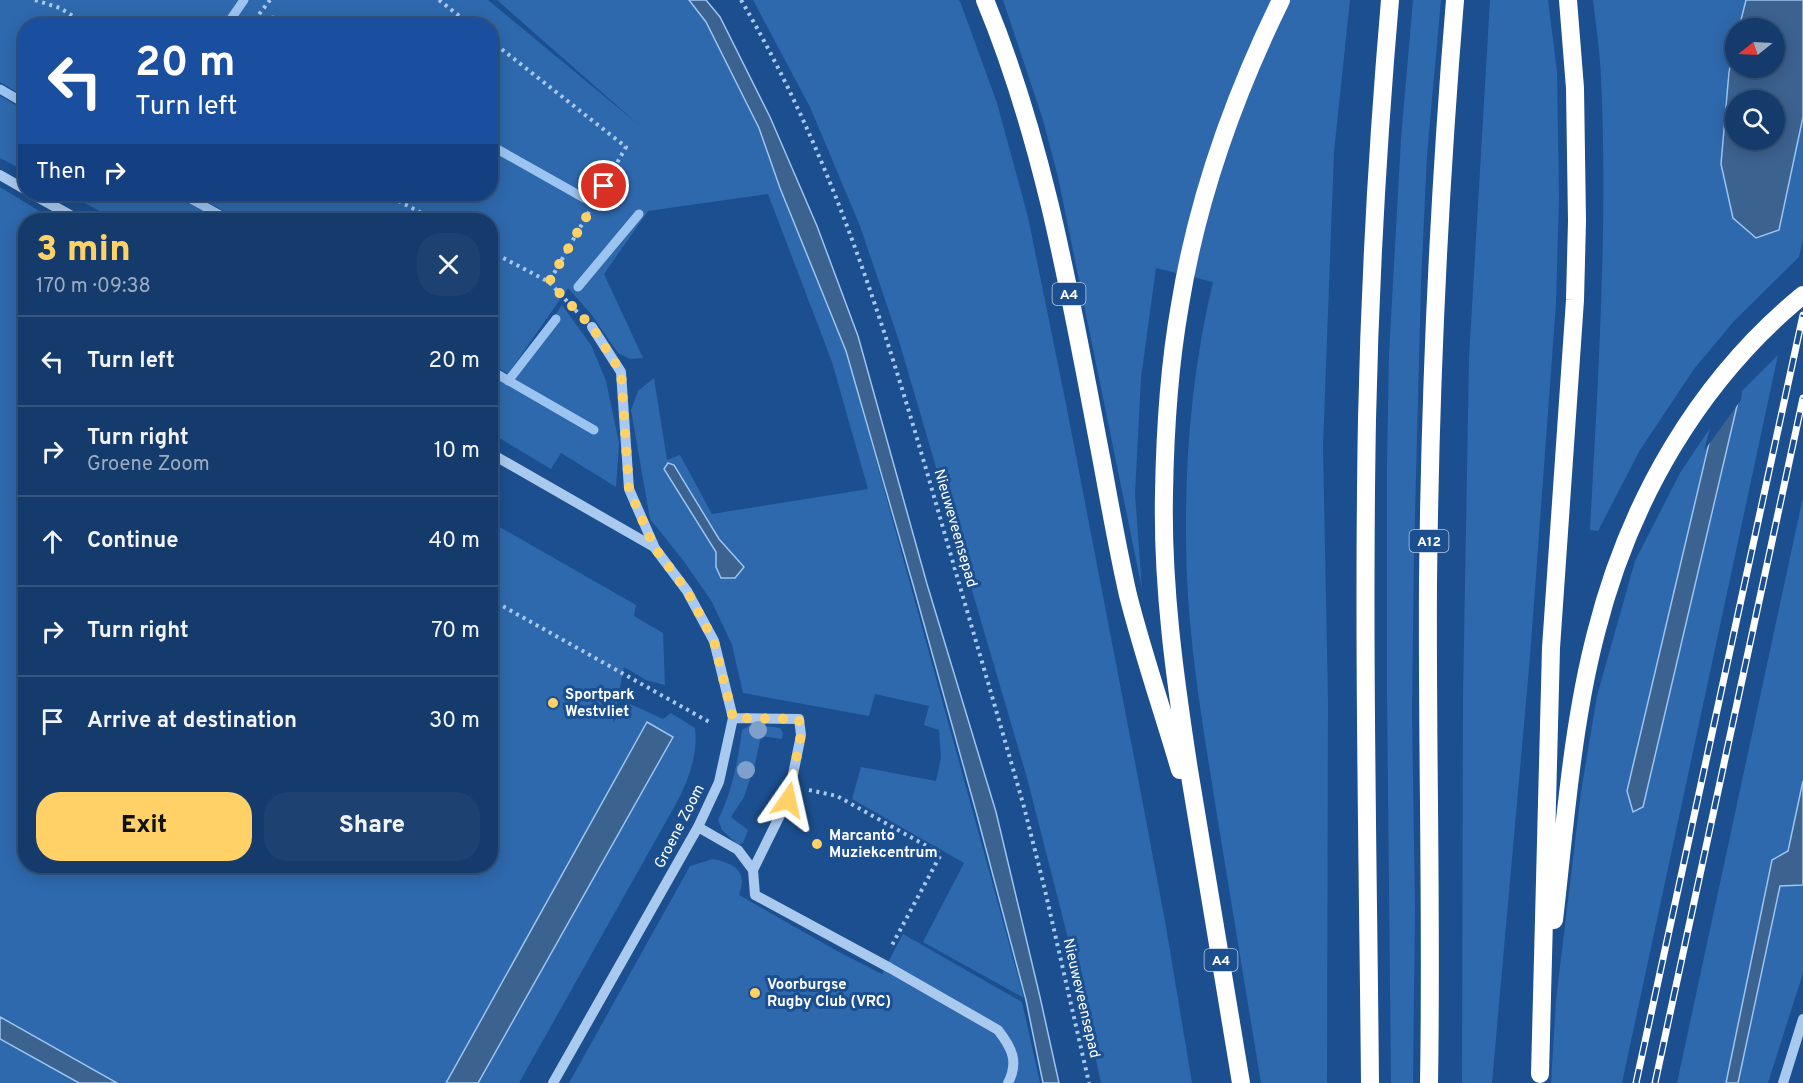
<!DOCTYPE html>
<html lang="en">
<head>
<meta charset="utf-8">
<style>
  :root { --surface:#143b6b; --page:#1d4271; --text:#f1f3f6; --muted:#9dadc1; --line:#33557e; --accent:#ffd166 }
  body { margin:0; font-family:Overpass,sans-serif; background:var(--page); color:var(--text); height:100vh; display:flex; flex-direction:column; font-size:22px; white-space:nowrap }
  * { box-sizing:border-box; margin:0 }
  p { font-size:20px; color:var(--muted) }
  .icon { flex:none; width:33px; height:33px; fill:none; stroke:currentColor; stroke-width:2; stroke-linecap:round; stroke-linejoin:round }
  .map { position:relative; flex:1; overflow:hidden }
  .side { position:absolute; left:18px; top:213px; width:480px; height:660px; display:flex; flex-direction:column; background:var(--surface); border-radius:24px; box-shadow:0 3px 15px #0003,0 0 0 2px var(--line) }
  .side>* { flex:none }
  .banner { position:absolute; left:18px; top:18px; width:480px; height:183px; border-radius:24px; box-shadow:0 3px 15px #0003,0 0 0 2px var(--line); background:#1a4fa0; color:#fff; overflow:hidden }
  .needle { width:39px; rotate:252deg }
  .buttons { position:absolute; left:1725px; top:18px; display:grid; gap:12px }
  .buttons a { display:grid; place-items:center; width:60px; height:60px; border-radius:50%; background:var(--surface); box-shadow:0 3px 15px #0003,0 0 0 2px var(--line); font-size:30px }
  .pin { position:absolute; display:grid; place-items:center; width:51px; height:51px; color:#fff; margin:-26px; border:3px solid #fff; border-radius:50%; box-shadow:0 2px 6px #0007 }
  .me { position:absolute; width:66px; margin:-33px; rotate:11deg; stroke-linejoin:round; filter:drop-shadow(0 0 4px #0008) }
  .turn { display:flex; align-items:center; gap:21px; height:126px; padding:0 18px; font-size:27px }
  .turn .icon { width:78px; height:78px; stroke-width:2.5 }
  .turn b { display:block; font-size:42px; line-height:51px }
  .then { display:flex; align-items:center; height:57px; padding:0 18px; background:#0003; gap:12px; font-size:22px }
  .round { display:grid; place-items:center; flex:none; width:63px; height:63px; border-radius:24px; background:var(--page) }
  .summary { display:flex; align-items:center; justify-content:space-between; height:102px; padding:0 18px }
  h1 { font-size:36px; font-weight:800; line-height:45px; color:var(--accent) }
  .cta { display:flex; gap:12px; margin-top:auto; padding:12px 18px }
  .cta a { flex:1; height:69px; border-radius:24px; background:var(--accent); color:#111; font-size:24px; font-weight:800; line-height:69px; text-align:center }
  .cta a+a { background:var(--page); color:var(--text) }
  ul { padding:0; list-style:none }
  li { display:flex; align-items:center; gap:18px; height:90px; padding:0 18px; border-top:2px solid var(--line) }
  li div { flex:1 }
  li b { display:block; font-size:22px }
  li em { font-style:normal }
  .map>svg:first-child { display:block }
  .green { fill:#2e69ad }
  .water { fill:#3c6290; stroke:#9cc4f0; stroke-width:1.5; fill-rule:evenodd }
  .pier { fill:#1b4f8f }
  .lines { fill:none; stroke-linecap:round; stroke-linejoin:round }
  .stream { stroke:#9cc4f0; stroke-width:9 }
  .path { stroke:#a9c9ee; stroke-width:4; stroke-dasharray:3 4.5; stroke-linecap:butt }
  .minor { stroke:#a9c9ee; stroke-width:10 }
  .highway { stroke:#fff; stroke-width:18 }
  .rail-casing { stroke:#fff; stroke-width:7 }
  .rail { stroke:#1b4f8f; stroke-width:4.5; stroke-dasharray:14; stroke-linecap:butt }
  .tree { fill:#7ea0ca }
  .route { stroke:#ffd166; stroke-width:10; stroke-dasharray:0 18 }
  .poi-dot { fill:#ffd166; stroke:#1b4f8f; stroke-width:2 }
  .labels { text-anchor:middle; stroke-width:6; stroke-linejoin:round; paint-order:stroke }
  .shield { fill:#1b4f8f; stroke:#bbcadd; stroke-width:1.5 }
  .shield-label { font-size:14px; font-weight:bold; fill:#fff }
  .street-label { font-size:15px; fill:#fff; stroke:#1b4f8f }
  .poi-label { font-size:15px; font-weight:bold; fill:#fff; stroke:#1b4f8f; text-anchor:start }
</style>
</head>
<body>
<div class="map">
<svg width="1803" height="1083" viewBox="0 0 1803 1083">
  <rect width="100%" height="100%" fill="#1b4f8f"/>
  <path class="green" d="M0,0H488L639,125L497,0H689L706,22L759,128L780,188L846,351L1024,998L923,942L964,863L852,799L861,767L936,781L941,758L939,730L924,725L929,706L875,694L869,716L743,693L732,645L712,602L683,560L650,519L631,410L638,391L654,378L667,460L680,455L712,514L868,489L832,362L768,194L648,211L604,274L643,358L630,359L618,353L591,314L568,288L508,374L491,364L490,220H240L193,194H490V26H26L25,97L0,82Z
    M753,0H959L961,4L997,103L1028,217L1067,409L1138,778L1165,921L1192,1083H1101L1080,985L1027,778L899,341L860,226L810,107Z
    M1003,0H1350L1334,152L1323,446L1328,701L1327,1083H1261C1246,992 1231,901 1216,809C1202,720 1186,629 1186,539C1185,453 1193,365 1213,282L1156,268L1141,378L1135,494L1142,589L1058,177L1043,120Z
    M1413,0H1441L1427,155L1421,284L1414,553L1412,713L1415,908L1413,1083H1391L1387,695V462L1389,354L1401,139Z
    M1490,0H1548L1557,72L1559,198L1556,303L1530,657L1492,1083H1462L1463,697L1469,358Z
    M1593,0H1746L1739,28H1736L1735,44L1729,72L1721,164L1733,218L1779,230L1803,117V239L1799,257L1735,320L1694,369L1640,450L1598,531L1590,530C1598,379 1608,228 1601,77C1600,52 1596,26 1593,0Z
    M0,96L25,110V171L0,158Z
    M0,187L54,220H26V866H490L491,522L636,605L634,616L663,633L665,685L646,680L624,667L613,723L626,702L663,719L671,713L695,728C698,754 689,779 677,802L519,1083H478L673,738L648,722L446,1083H0Z
    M67,194H172L219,220H117Z
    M562,305L591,345L606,381L619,443L616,487L561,453L551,469L491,433V375L508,385Z
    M1778,355L1622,1083H1551L1556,1000L1581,792L1597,696L1635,561L1680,473L1714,422L1627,791L1634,812L1643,806L1740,393Z
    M1803,497V781L1788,851L1772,861L1726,1083H1677Z
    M752,724L780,728L783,733L782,739L761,736L755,764L744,797L731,817L748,830L743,843L738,845L722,830L718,820C732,792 738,761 742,730Z
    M713,859C735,864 748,871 739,895L837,951L882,974L903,934L1022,1002L1040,1083H569L690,866Z
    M1803,885V973L1768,1083H1738L1780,886Z"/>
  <path class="water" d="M689,0H706L720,17L770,117L817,226L858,336L927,584L996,812L1040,997L1059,1083H1043L1026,1000L977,815L914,588L846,351L780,188L759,128L706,22Z
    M1746,0H1803V117L1779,230L1756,238L1733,218L1721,164L1729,72L1735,44L1736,68H1774V28H1739ZM1736,100H1774V140H1736Z
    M1740,393L1643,807L1633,812L1627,791L1714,422Z
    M668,463L674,465L719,539L744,567L735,578H721L716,567V552L664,469Z
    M647,722L673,737L478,1083H446Z
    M1803,781V885L1780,886L1738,1083H1726L1772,860L1788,851Z
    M0,1017L117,1083H79L0,1039Z"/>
  <path class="pier" d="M1738,391L1742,392L1741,400L1704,451L1712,421Z"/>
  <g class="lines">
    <path class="stream" d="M273,20L283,26
      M226,26L244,0
      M0,89L26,104
      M490,145L584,198
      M182,194L229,220
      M578,287L639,214
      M490,370L594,430
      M508,381L556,319"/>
    <path class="path" d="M35,0L60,8L89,26
      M439,0L472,26
      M741,0C831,153 884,324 933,493C963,598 994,702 1024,807L1044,886L1089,1083
      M250,26L270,0
      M490,40L626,147L549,282
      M385,194L435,220
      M490,251L549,282L579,314
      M490,599L711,723
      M809,790L837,796L941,854L891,947"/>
    <path class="minor" d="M0,175L26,190
      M32,194L79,220
      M592,327L621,372L629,489L654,546
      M490,453L654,547L687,591L714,641L733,718L719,782L698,827L553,1083
      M733,718L799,719L801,735L788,799L753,870
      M698,827L738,850L753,870L755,895L890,968L998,1030C1012,1048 1019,1062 1008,1083
      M1783,1083L1803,1019"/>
    <path class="highway" d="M985,0C1046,147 1072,306 1102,462C1110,506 1118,551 1128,595C1143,654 1163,712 1180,770
      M1554,920C1565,826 1572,725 1596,633C1629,502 1698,381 1803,295
      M1540,1074L1551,648L1575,300L1577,221L1575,88L1568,0
      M1241,1083C1224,979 1206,875 1189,770C1175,679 1162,586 1164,494C1165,431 1169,367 1180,305C1197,200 1234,96 1281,0
      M1370,1083C1368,862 1363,640 1367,419C1370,279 1378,139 1390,0
      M1429,1083C1432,916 1427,749 1428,582C1430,388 1439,194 1455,0"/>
    <defs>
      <path id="rail" d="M1636,1083L1803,315
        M1655,1083L1803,398"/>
    </defs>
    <use href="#rail" class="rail-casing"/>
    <use href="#rail" class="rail"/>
  </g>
  <g class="tree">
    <circle cx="758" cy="730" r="9"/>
    <circle cx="746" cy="770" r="9"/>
  </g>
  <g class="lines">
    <path class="route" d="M604,186L549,282L592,327L621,372L629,489L654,547L687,591L714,641L733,718L799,719L801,735L788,800"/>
  </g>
  <g class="poi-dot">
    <circle cx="553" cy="703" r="6"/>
    <circle cx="817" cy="844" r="6"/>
    <circle cx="755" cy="993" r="6"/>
  </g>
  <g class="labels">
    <g class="shield">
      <rect x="1052.5" y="283" width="33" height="22" rx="4.5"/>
      <rect x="1409.5" y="530" width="39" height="22" rx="4.5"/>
      <rect x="1204.5" y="949" width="33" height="22" rx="4.5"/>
    </g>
    <g class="shield-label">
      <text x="1069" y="299">A4</text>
      <text x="1429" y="546">A12</text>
      <text x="1221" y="965">A4</text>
    </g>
    <g class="street-label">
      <text transform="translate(956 528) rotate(74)" y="5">Nieuweveensepad</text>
      <text transform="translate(679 826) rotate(-63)" y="5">Groene Zoom</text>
      <text transform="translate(1082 998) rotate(77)" y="5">Nieuweveensepad</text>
    </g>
    <g class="poi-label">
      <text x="565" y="699">Sportpark<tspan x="565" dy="17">Westvliet</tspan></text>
      <text x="829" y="840">Marcanto<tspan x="829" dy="17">Muziekcentrum</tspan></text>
      <text x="767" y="989">Voorburgse<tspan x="767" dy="17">Rugby Club (VRC)</tspan></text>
    </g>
  </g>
</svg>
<div class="buttons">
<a><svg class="needle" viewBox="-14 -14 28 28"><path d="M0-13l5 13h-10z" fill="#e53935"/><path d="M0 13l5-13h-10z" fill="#9dadc1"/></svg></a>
<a><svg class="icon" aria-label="search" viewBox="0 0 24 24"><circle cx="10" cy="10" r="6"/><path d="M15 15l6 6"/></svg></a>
</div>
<div class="pin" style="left:604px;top:186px;background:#d93025"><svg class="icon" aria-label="arrive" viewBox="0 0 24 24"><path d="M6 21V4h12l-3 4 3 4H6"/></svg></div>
<svg class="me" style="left:788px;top:800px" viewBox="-20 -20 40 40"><path d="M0-17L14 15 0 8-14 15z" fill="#ffd166" stroke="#fff" stroke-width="4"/></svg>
<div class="banner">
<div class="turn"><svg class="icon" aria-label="left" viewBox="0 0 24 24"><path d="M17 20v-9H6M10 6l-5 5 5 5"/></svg><div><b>20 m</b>Turn left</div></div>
<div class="then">Then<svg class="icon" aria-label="right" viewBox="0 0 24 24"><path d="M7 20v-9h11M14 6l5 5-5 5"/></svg></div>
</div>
<section class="side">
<div class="summary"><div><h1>3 min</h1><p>170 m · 09:38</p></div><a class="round"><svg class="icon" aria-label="close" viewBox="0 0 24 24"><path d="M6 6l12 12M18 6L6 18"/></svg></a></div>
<ul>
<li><svg class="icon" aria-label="left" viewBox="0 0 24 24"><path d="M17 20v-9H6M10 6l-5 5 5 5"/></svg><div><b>Turn left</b></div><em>20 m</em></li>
<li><svg class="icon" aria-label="right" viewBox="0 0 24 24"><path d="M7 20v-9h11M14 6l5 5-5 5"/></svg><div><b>Turn right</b><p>Groene Zoom</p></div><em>10 m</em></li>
<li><svg class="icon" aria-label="ahead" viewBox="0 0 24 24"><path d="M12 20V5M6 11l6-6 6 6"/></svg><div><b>Continue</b></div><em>40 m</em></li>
<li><svg class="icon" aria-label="right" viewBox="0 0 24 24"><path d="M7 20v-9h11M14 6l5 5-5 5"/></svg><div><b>Turn right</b></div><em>70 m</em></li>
<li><svg class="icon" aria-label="arrive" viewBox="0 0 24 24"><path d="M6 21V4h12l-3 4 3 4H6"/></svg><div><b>Arrive at destination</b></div><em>30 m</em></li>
</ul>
<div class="cta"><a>Exit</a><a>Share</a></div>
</section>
</div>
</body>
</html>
